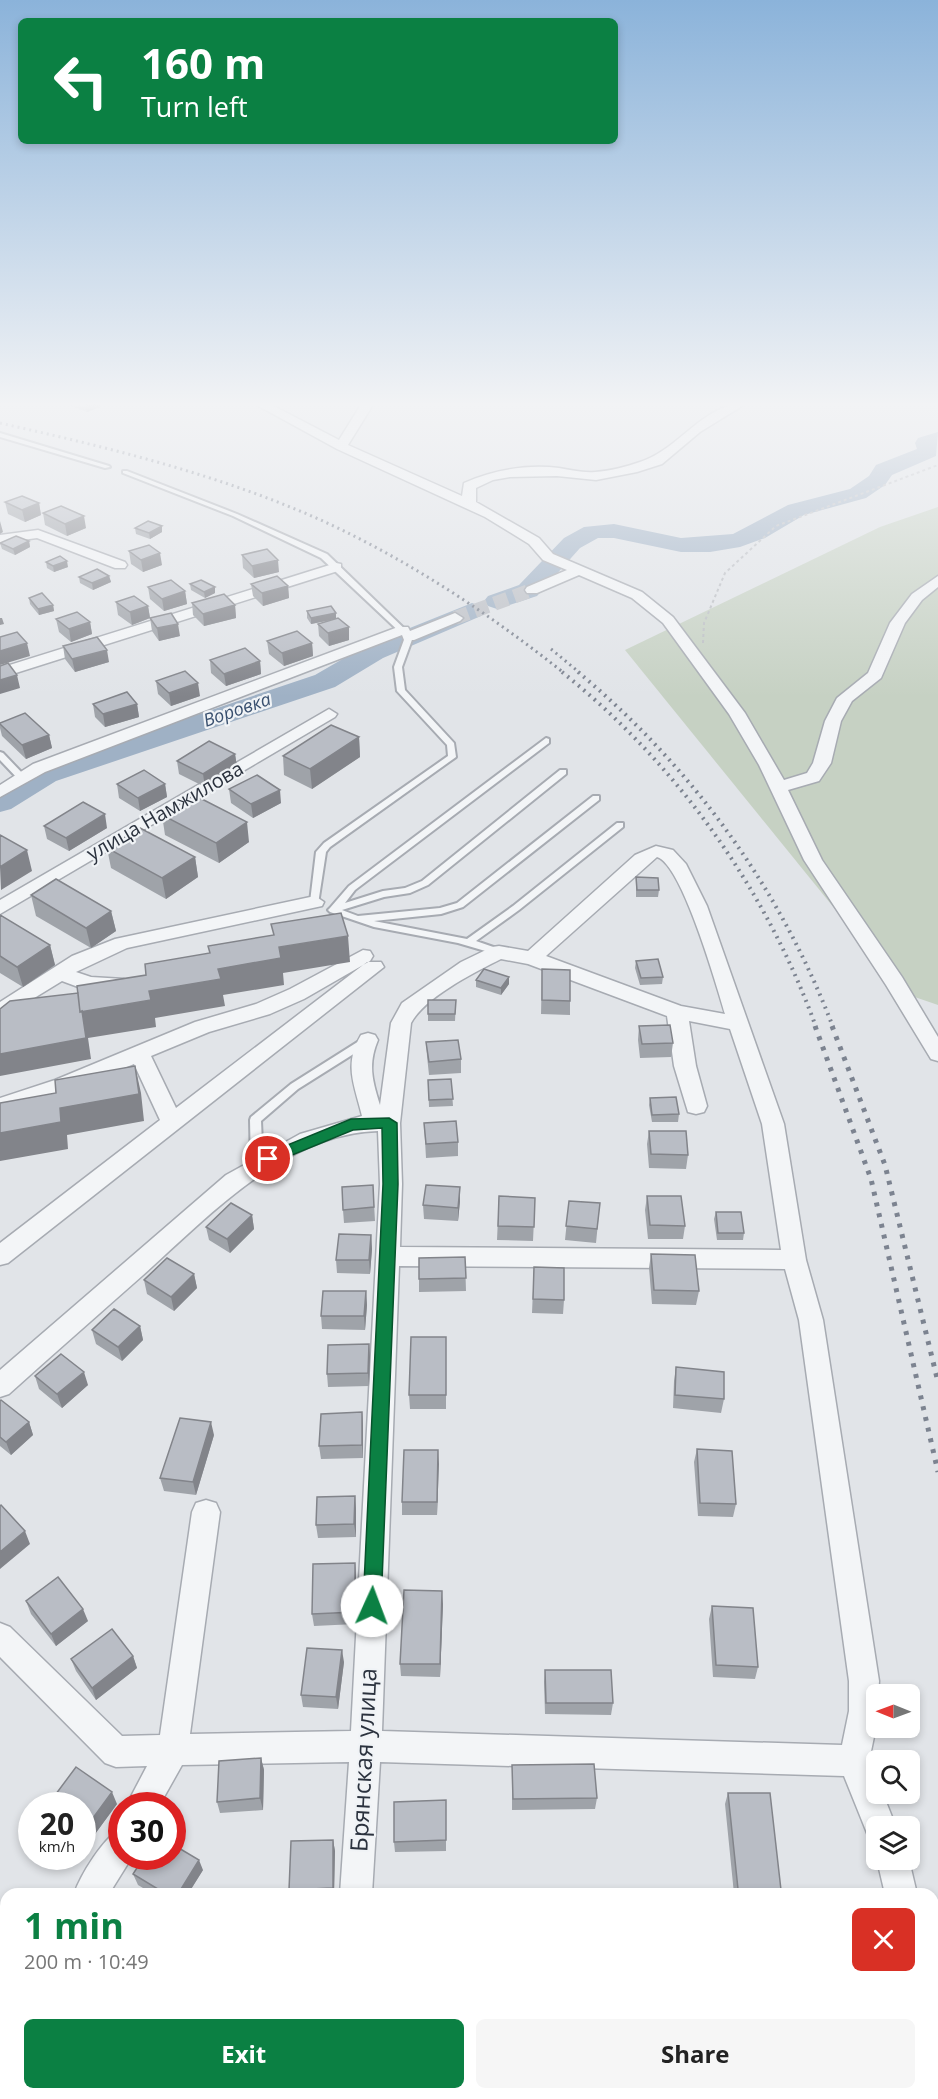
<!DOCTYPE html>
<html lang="en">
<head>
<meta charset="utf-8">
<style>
  :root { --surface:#fff; --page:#f6f6f6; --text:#222; --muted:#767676; --accent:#0b8043 }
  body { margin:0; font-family:"Open Sans",sans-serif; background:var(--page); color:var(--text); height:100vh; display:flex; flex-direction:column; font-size:22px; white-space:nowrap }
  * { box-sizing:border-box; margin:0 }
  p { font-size:20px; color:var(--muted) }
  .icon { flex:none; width:33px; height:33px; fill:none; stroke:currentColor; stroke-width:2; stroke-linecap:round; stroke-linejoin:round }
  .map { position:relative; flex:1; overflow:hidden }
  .sheet { position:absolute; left:0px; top:1888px; width:939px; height:212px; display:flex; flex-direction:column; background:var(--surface); border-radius:18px 18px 0 0; box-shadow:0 3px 9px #0003 }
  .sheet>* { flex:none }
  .banner { position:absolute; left:18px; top:18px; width:600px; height:126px; border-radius:9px; box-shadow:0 3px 9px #0003; background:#0b8043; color:#fff; overflow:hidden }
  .needle { width:39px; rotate:271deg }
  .controls { position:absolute; left:866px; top:1684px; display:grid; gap:12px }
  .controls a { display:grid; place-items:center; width:54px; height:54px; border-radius:9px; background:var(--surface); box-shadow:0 3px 9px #0003; font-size:30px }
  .speed { position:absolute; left:18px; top:1792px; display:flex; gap:12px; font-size:30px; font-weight:700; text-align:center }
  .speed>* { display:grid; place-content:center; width:78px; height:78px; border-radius:50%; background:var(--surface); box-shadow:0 3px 9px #0003; line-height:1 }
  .speed small { font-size:15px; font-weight:400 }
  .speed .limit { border:9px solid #d22; background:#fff; color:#111 }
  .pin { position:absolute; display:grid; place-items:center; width:51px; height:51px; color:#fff; margin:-26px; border:3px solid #fff; border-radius:50%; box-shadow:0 2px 6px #0007 }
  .me { position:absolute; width:66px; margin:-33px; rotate:2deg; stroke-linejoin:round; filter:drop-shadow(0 0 4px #0008) }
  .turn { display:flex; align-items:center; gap:21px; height:126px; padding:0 24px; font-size:27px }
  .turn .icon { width:78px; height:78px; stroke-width:2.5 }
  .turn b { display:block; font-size:42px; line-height:51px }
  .round { display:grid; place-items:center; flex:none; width:63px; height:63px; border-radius:9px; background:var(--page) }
  .overview { display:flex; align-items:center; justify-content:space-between; height:102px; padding:0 24px }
  h1 { font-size:36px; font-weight:700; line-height:45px; color:var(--accent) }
  .button { display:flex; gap:12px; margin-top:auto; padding:12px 24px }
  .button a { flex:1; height:69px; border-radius:9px; background:var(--accent); color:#fff; font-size:24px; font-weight:700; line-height:69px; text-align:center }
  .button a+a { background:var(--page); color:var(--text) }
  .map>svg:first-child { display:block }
  .green { fill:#c6d1c3 }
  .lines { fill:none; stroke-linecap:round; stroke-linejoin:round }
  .river { fill:#9fb1c5; fill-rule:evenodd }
  .minor-tunnel { stroke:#bdc0c6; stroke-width:14; stroke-dasharray:14 7; stroke-linecap:butt }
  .service-casing { stroke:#a7abb2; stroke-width:4 }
  .minor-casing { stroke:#a7abb2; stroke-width:3 }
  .path { stroke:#bbbec3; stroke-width:2; stroke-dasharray:3 3; stroke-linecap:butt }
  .service { fill:#f3f5f7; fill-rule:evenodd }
  .minor { fill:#f3f5f7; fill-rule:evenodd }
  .rail-far2 { stroke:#7c8390; stroke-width:3; stroke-dasharray:2 4; stroke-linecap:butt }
  .rail-far1 { stroke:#7c8390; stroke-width:4; stroke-dasharray:2 5; stroke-linecap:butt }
  .rail { stroke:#7c8390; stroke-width:5; stroke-dasharray:4 7; stroke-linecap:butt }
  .wall { fill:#9fa3a9 }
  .shaded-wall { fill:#82848a }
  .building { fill:#b9bdc5; stroke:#82848a; stroke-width:1.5 }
  .route { fill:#0b8043; stroke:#07532c; stroke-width:1.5 }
  .labels { text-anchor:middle; stroke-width:4.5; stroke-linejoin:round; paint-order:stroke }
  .far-water-label { font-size:18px; font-style:italic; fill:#39506f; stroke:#f0f3f6 }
  .street-label { font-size:20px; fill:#2b323e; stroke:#f0f3f6 }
  .near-street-label { font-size:24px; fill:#2b323e; stroke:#f0f3f6 }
</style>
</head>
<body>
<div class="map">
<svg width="938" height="2099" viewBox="0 0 938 2099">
  <rect width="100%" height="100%" fill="#e1e4e8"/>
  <path class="green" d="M938,507V1005L903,993L625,650L880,527Z"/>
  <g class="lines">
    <path class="river" d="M938,432L936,456L892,475L885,485L866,498L804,515L765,538L740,547L710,552H681L614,538H598L580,548L537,596L497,609L488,606L484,601L488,596L519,585L564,538L584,527L614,524L681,538L733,534L788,505L850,489L869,476L876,465L917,449L915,443L918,438Z
      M472,603L481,606L485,611L481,616L383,658L335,687L56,781L11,809L0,812V790L36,769L315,675L365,646Z"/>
    <path class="minor-tunnel" d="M455,618L532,590"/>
    <defs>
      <path id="service" d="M0,433L109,466L110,467L105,468L0,437Z
        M123,471H127L237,514L327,554L413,637L402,667L405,690L454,743L456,757L330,847L326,852L318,904H312L310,902L316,852L324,843L448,756L447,745L397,691L394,667L405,637L321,558L233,516L123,473Z
        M546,738L549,739V743L355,890L345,903L383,891L405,888L422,881L560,770H566V774L428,885L410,893L384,897L342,910L358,916L440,908L457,903L593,796H599V800L463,907L441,914L374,921L467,939L513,906L617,823H623V827L519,910L476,941L502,950L504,952L502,954L499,955L458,943L374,927L330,912L328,910L330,908L349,886Z
        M0,752L3,753L25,776V780H19L0,760Z
        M367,1036L372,1040L371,1043L298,1089L261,1121L263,1166L261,1169H253L251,1166L250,1120L251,1117L291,1084Z"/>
      <path id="minor" d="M253,403H268L339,440L362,403H374L348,445L462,496L464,483C493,470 527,464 559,468C571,470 583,473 595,472C610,471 626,467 640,462C679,450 703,403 747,403L700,432L662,464L637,472L596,480L557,476L510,477L493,480L476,488V502L539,538L553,554L642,592L673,617L745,713L784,780L807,773L813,763L825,721L837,698L868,673L890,623L912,594L938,576V587L922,600L905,623L881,678L852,701L841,721L831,763L819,781L788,790L822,860L902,977L938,1037V1061L931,1059L886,985L804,860L759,765L729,714L663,623L632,598L579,575L537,593H527L525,590L527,587L567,570L543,560L529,544L485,517L337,449Z
        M38,530L125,562L127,565L125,568H115L37,538L0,543V535Z
        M336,563L341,564V570L0,678V668Z
        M455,613L463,618L460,621L414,640H404L402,635L45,772L0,797V785L33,764L398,627H408L410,631Z
        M329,709L337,714L335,717L0,914V900Z
        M656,846L673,850L686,864L707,906L784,1124L806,1260L823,1320L879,1681L876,1727L869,1761L876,1777V1794H883L896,1827H876V1841L869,1838L844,1776L380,1762L372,1894H340L349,1762L182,1765L159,1806H126L147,1766L116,1767L105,1763L0,1657V1623L10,1627L122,1736L160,1735L192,1512L196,1503L206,1500L216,1503L220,1512L190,1734L351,1731L380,1184L378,1131C285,1133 207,1218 142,1276C98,1315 53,1354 9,1394L0,1397V1370L226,1175L300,1134L362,1116C355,1086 343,1065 361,1035L368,1033L375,1035L378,1040C368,1064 372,1080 380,1105L391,1023L402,1003L461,962L492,947L499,946L528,951L635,855ZM657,857C682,864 717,987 725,1014L681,1006L546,956ZM501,959L528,964L667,1016L674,1066L688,1112L696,1114L704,1112L707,1106L696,1066L689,1021L730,1029L762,1124L781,1250L400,1247L402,1184L400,1123L411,1023C425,997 475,972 501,959ZM399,1266L785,1269L799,1320L849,1681V1711L842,1745L382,1731Z
        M315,896L324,902L322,906L127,948L76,972L91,977L124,979L127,984L124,989L89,991L62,981L0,1019V1002L72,956L115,939Z
        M363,950L370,951L373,956L370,961L304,999L270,1014L209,1032L151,1056L176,1108L367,962H381L384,967L8,1263L0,1265V1243L160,1120L134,1064L71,1090L0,1114V1098L55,1080L195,1022L256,1004L290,989Z
        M122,1828V1857H132L109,1894H74C80,1876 104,1836 122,1828Z
        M877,1860H909L917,1894H885Z
        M6,2006V2047L0,2049V2008Z
        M933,2064L938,2066V2099H918L917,2094H933Z
        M325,2094H361V2099H325Z"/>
    </defs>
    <use href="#service" class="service-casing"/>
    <use href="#minor" class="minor-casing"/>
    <path class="path" d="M703,643L704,623L725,573L776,526L938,465"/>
    <use href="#service" class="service"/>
    <use href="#minor" class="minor"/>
    <path class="rail-far2" d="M0,423C106,447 213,473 314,517C404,557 487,612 564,673
      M551,649L580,673"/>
    <path class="rail-far1" d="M562,672C677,764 766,889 816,1027
      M578,672C692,767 780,888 833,1027"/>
    <path class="rail" d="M815,1026L871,1179L938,1472
      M832,1026L885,1165L938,1382"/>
  </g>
  <path class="wall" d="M67,403H99L100,407L87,412L68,405Z
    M5,502L39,503L41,515L25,522L8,514Z
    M43,513L86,528L67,536L45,525Z
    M135,528L162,532L150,539L136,534Z
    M29,541L30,547L15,555L2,549L0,543Z
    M129,551L162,565L143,572L131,564Z
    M242,555L279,572L254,578L243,568Z
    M46,562L68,567L54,572L47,568Z
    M109,576L111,582L93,590L80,583L79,577Z
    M190,584L215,593L205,598L191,590Z
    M251,584L288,586L289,598L263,606L253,596Z
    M148,587L185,591L187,604L164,611L150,599Z
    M29,598L53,605L54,611L39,615L30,604Z
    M116,602L148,606L150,618L132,625L118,615Z
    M192,603L235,605L236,618L204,626L193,615Z
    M307,611L336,618L349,640L329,646L319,636L318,624L326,621L311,624L307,618Z
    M150,618L180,636L159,641L152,631Z
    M56,619L90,622L92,634L71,642L59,632Z
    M267,641L312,643L313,656L284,666L269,654Z
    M63,646L109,662L75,672L65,659Z
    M210,660L260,661L261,674L226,686L211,673Z
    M156,681L200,696L171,706L158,694Z
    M93,704H137L139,717L105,727L95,717Z
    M0,723L49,735L52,748L26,759L2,736L0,728Z
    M359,737L360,757L312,789L284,775L283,756Z
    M235,754L237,767L205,787L179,774L177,761Z
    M117,784H165L167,797L140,811L119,798Z
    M229,789L281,803L253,818L231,803Z
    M162,815L249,842L219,863L165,835Z
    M44,826L107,828L69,851L47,839Z
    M107,848L195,857L198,877L166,899L111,868Z
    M636,877L659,890L658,897H636Z
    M31,895L111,911L116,931L91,948L36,916Z
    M0,915L50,945L55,965L23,987L0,973Z
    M636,961L663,977L662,984L640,985L635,968Z
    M542,969L570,1001V1015L541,1014Z
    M476,980L509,984L501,995L476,987Z
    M456,1000L455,1021H428V1014Z
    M639,1026L673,1043L671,1057L640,1058L638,1040Z
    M426,1042L461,1059V1073L429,1075L427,1056Z
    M451,1079L453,1106L429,1107L428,1080Z
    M650,1098L679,1114L678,1122H652L649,1105Z
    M424,1123L458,1142V1156L426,1158Z
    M649,1131L688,1155L686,1169L649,1168L647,1144Z
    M373,1185L375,1221L344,1223L343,1210Z
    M460,1187V1201L458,1221L424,1219L423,1205Z
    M499,1196L535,1198L533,1241L497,1240Z
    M647,1196L685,1226L683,1239H648L645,1210Z
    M569,1201L600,1203L596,1243L565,1240Z
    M716,1212L744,1233L743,1240H717L714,1219Z
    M252,1215L254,1229L230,1253L209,1240L206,1227Z
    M371,1235L372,1249L370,1274L337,1273L336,1260Z
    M651,1254L699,1291L696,1305L652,1304L649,1268Z
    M465,1257L466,1291L419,1292V1279Z
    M534,1267L564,1300L563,1314L532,1313Z
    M194,1274L197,1288L174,1311L147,1294L144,1280Z
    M366,1291L367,1305L365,1330L322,1329L321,1316Z
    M140,1326L143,1340L122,1361L96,1344L92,1330Z
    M446,1337V1409H410L409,1395Z
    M369,1344L370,1357L369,1386L328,1387L327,1374Z
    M676,1367L724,1399L721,1413L673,1408L674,1381Z
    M35,1376L88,1385L62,1408L39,1389Z
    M0,1401L29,1422L33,1435L11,1455L0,1446Z
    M362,1412L363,1426V1458L321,1459L319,1446Z
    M214,1435L196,1495L164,1491L160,1478Z
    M697,1449L736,1504L733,1517L698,1516L694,1462Z
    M438,1450L437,1515H402V1502Z
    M355,1496L356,1509V1537L318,1538L316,1525Z
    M355,1563L356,1575V1624L314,1626L312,1614Z
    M26,1601L88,1621L56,1646L31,1614Z
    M443,1604L440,1677L401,1676L400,1664Z
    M712,1606L758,1667L755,1679L713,1677L709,1619Z
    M133,1656L137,1668L96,1700L76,1671L71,1659Z
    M344,1662L338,1709L303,1707L301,1695Z
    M545,1670L613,1703L611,1715L545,1714L544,1682Z
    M261,1758L264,1770L263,1810L220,1813L217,1802Z
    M512,1765L597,1798L595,1809L512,1810Z
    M728,1793L781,1890L780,1894H734L725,1804Z
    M446,1800V1851L395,1852L394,1842Z
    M117,1804L87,1845L82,1842V1806Z
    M333,1840L335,1851L334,1894H290L289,1890Z
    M203,1870L188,1894H153L138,1885L133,1874Z
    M524,2094H601V2097L600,2099H524Z
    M826,2094H899L900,2099H827Z"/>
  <path class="shaded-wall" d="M85,403H99L100,407L87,412Z
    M39,503L41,515L25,522L22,510Z
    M84,516L86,528L67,536L65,524Z
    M0,521L3,532L0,534Z
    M162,526V532L150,539L149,533Z
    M29,541L30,547L15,555L13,549Z
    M160,553L162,565L143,572L141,560Z
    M278,560L279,572L254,578L252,566Z
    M67,561L68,567L54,572L53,566Z
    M109,576L111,582L93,590L92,583Z
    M288,586L289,598L263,606L262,593Z
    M215,587V593L205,598L204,592Z
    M185,591L187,604L164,611L162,599Z
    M53,605L54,611L39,615L38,609Z
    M235,605L236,618L204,626L203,614Z
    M148,606L150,618L132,625L130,612Z
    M336,613V619L311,624V618Z
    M0,618H2L4,624L0,625Z
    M90,622L92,634L71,642L69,629Z
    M178,624L180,636L159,641L157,628Z
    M349,627V640L329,646L328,633Z
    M27,643L30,656L0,665V651Z
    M312,643L313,656L284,666L282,653Z
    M107,650L109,662L75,672L72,659Z
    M260,661L261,674L226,686L224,674Z
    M17,675L20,688L0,694V680Z
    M198,683L200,696L171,706L169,693Z
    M137,704L139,717L105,727L103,714Z
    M49,735L52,748L26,759L22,745Z
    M359,737L360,757L312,789L310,769Z
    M235,754L237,767L205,787L203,774Z
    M165,784L167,797L140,811L138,798Z
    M280,790L281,803L253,818L251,804Z
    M105,814L107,828L69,851L66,838Z
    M247,822L249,842L219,863L216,843Z
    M27,850L32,871L1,890L0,867Z
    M195,857L198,877L166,899L162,878Z
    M111,911L116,931L91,948L86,928Z
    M348,936L350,962L283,973L284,985L223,995L225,1006L155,1018L156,1027L88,1038L91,1059L0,1076V1054L80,1012L149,991L218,969L279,947Z
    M50,945L55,965L23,987L17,967Z
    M509,977V984L501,995V988Z
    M135,1066L141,1093L144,1121L67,1135L68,1149L0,1161V1133L60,1108Z
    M460,1187V1201L458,1221V1208Z
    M252,1215L254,1229L230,1253L227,1239Z
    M371,1235L372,1249L370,1274L369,1260Z
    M194,1274L197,1288L174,1311L171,1297Z
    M366,1291L367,1305L365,1330L364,1316Z
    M140,1326L143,1340L122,1361L118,1347Z
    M369,1344L370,1357L369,1386L368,1373Z
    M84,1372L88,1385L62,1408L57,1394Z
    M362,1412L363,1426V1458L362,1445Z
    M29,1422L33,1435L11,1455L6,1442Z
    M211,1422L214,1435L196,1495L193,1482Z
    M438,1450L439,1464L437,1515V1502Z
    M355,1496L356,1509V1537L354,1524Z
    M25,1531L30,1544L0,1569V1552Z
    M355,1563L356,1575V1624L355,1612Z
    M442,1591L443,1604L440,1677V1664Z
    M83,1609L88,1621L56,1646L51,1634Z
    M342,1650L344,1662L338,1709L336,1697Z
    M133,1656L137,1668L96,1700L92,1688Z
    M261,1758L264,1770L263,1810L260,1798Z
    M112,1792L117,1804L87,1845L82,1836V1833Z
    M333,1840L335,1851L334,1894L333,1888Z
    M199,1860L203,1870L188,1894H178Z"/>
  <path class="building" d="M22,496L39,503L22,510L5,502Z
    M61,506L84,516L65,524L43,513Z
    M148,521L162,526L149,533L135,528Z
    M16,536L29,541L13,549L0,543Z
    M149,545L160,553L141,560L129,551Z
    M267,549L278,560L252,566L242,555Z
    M60,556L67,561L53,566L46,562Z
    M97,569L109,576L92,583L79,577Z
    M277,576L288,586L262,593L251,584Z
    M171,580L185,591L162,599L148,587Z
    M201,580L215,587L204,592L190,584Z
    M42,593L53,605L38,609L29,598Z
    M224,594L235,605L203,614L192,603Z
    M134,596L148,606L130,612L116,602Z
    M331,606L336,613L311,618L307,611Z
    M77,612L90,622L69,629L56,619Z
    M171,613L178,624L157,628L150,618Z
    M338,618L349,627L328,633L318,624Z
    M297,631L312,643L282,653L267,641Z
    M17,632L27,643L0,651V637Z
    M97,637L107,650L72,659L63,646Z
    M245,648L260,661L224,674L210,660Z
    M8,663L17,675L0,680V666Z
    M185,671L198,683L169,693L156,681Z
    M127,692L137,704L103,714L93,704Z
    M25,713L49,735L22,745L0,724V723Z
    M331,725L359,737L310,769L283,756Z
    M209,741L235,754L203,774L177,761Z
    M144,770L165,784L138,798L117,784Z
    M257,775L280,790L251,804L229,789Z
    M194,795L247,822L216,843L162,815Z
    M83,802L105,814L66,838L44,826Z
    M140,828L195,857L162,878L107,848Z
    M0,835L27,850L0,867Z
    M636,877L658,878L659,890H637Z
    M56,879L111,911L86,928L31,895Z
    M341,913L348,936L279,947L281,958L218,969L221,979L149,991L151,1000L80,1012L77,986L146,975L145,964L210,953L208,946L274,935L271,924Z
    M0,915L50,945L17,967L0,956Z
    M658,959L663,977L641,978L636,961Z
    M484,969L509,977L501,988L476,980Z
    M542,969L570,970V1001L542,1000Z
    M78,993L80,1012L82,1011L86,1038L0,1054V1009L10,1001Z
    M428,1000H456L455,1014H428Z
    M670,1025L673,1043L642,1044L639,1026Z
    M458,1040L461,1059L429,1062L426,1042Z
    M135,1066L139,1094L60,1108L61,1122L0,1133V1103L56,1093L55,1080Z
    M451,1079L453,1099L429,1100L428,1080Z
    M676,1097L679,1114L652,1115L650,1098Z
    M456,1121L458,1142L426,1144L424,1123Z
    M649,1131H686L688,1155L651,1154Z
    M373,1185L374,1207L343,1210L342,1187Z
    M426,1185L460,1187L458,1208L423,1205Z
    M499,1196L535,1198L534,1227L498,1226Z
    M647,1196H681L685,1226L650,1225Z
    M569,1201L600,1203L597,1229L566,1226Z
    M231,1203L252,1215L227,1239L206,1227Z
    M716,1212H741L744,1233H718Z
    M339,1234L371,1235L369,1260H336Z
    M651,1254L695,1255L699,1291L654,1290Z
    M465,1257L466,1278L419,1279V1258Z
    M167,1258L194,1274L171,1297L144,1280Z
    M534,1267L564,1268V1300L533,1299Z
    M323,1291H366L364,1316H321Z
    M114,1309L140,1326L118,1347L92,1330Z
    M411,1337H446V1395H409Z
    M369,1344L368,1373L327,1374L328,1345Z
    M61,1354L84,1372L57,1394L35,1376Z
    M676,1367L724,1372V1399L675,1395Z
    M1,1400L29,1422L6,1442L0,1437V1401Z
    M362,1412V1445L319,1446L321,1414Z
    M180,1418L211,1422L193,1482L160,1478Z
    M697,1449L732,1451L736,1504L700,1503Z
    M404,1450H438L437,1502H402Z
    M355,1496L354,1524L316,1525L317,1497Z
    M1,1505L25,1531L0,1552V1506Z
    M355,1563V1612L312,1614L313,1564Z
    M58,1577L83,1609L51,1634L26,1601Z
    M404,1590L442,1591L440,1664H400Z
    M712,1606L753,1608L758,1667L716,1665Z
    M112,1629L133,1656L92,1688L71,1659Z
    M307,1648L342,1650L336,1697L301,1695Z
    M545,1670H611L613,1703H546Z
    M261,1758L260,1798L217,1802L219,1761Z
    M594,1764L597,1798L513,1799L512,1765Z
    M76,1767L112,1792L82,1833V1806H47Z
    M728,1793H770L781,1890L738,1889Z
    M446,1800V1840L394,1842V1802Z
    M333,1840V1888L289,1890L291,1841Z
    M172,1844L199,1860L178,1894H166L133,1874L144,1857H172Z
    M525,2094H601V2097L525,2096Z
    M832,2094H899L900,2099H833Z
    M314,2096V2099H275Z"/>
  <linearGradient id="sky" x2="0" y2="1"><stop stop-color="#8bb3da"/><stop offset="0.58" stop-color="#f2f3f5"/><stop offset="1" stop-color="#f2f3f5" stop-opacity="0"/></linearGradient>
  <rect width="938" height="697" fill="url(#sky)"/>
  <path class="route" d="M389,1118L397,1123L398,1184L381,1606L379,1612L372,1615L366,1612L363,1606L383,1184L382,1128L353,1130L268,1165L261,1159L263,1155L351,1119Z"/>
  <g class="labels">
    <g class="far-water-label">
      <text transform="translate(237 710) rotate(-19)" y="6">Воровка</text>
    </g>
    <g class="street-label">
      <text transform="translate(165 811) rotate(-30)" y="7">улица Намжилова</text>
    </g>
    <g class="near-street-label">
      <text transform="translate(364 1760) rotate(-87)" y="8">Брянская улица</text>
    </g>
  </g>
</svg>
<div class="controls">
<a><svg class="needle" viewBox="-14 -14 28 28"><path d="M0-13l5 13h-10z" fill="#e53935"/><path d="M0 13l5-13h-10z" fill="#767676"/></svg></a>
<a><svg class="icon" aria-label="search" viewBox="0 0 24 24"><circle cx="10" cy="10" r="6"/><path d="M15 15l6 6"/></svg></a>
<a><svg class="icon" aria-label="layers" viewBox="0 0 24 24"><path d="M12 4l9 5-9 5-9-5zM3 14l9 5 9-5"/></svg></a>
</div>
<div class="speed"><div>20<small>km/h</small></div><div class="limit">30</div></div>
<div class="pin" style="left:268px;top:1159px;background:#d93025"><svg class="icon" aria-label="arrive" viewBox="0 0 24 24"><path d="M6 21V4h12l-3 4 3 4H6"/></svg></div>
<svg class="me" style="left:372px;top:1606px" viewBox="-20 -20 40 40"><circle r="19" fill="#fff"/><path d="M0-13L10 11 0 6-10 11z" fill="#0b8043"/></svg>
<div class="banner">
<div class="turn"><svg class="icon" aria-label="left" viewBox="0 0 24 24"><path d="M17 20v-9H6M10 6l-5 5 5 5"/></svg><div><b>160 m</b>Turn left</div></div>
</div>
<section class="sheet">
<div class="overview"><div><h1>1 min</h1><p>200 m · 10:49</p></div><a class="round" style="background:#d93025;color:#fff"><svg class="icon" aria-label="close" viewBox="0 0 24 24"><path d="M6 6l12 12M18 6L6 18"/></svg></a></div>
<div class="button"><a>Exit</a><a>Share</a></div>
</section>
</div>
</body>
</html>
